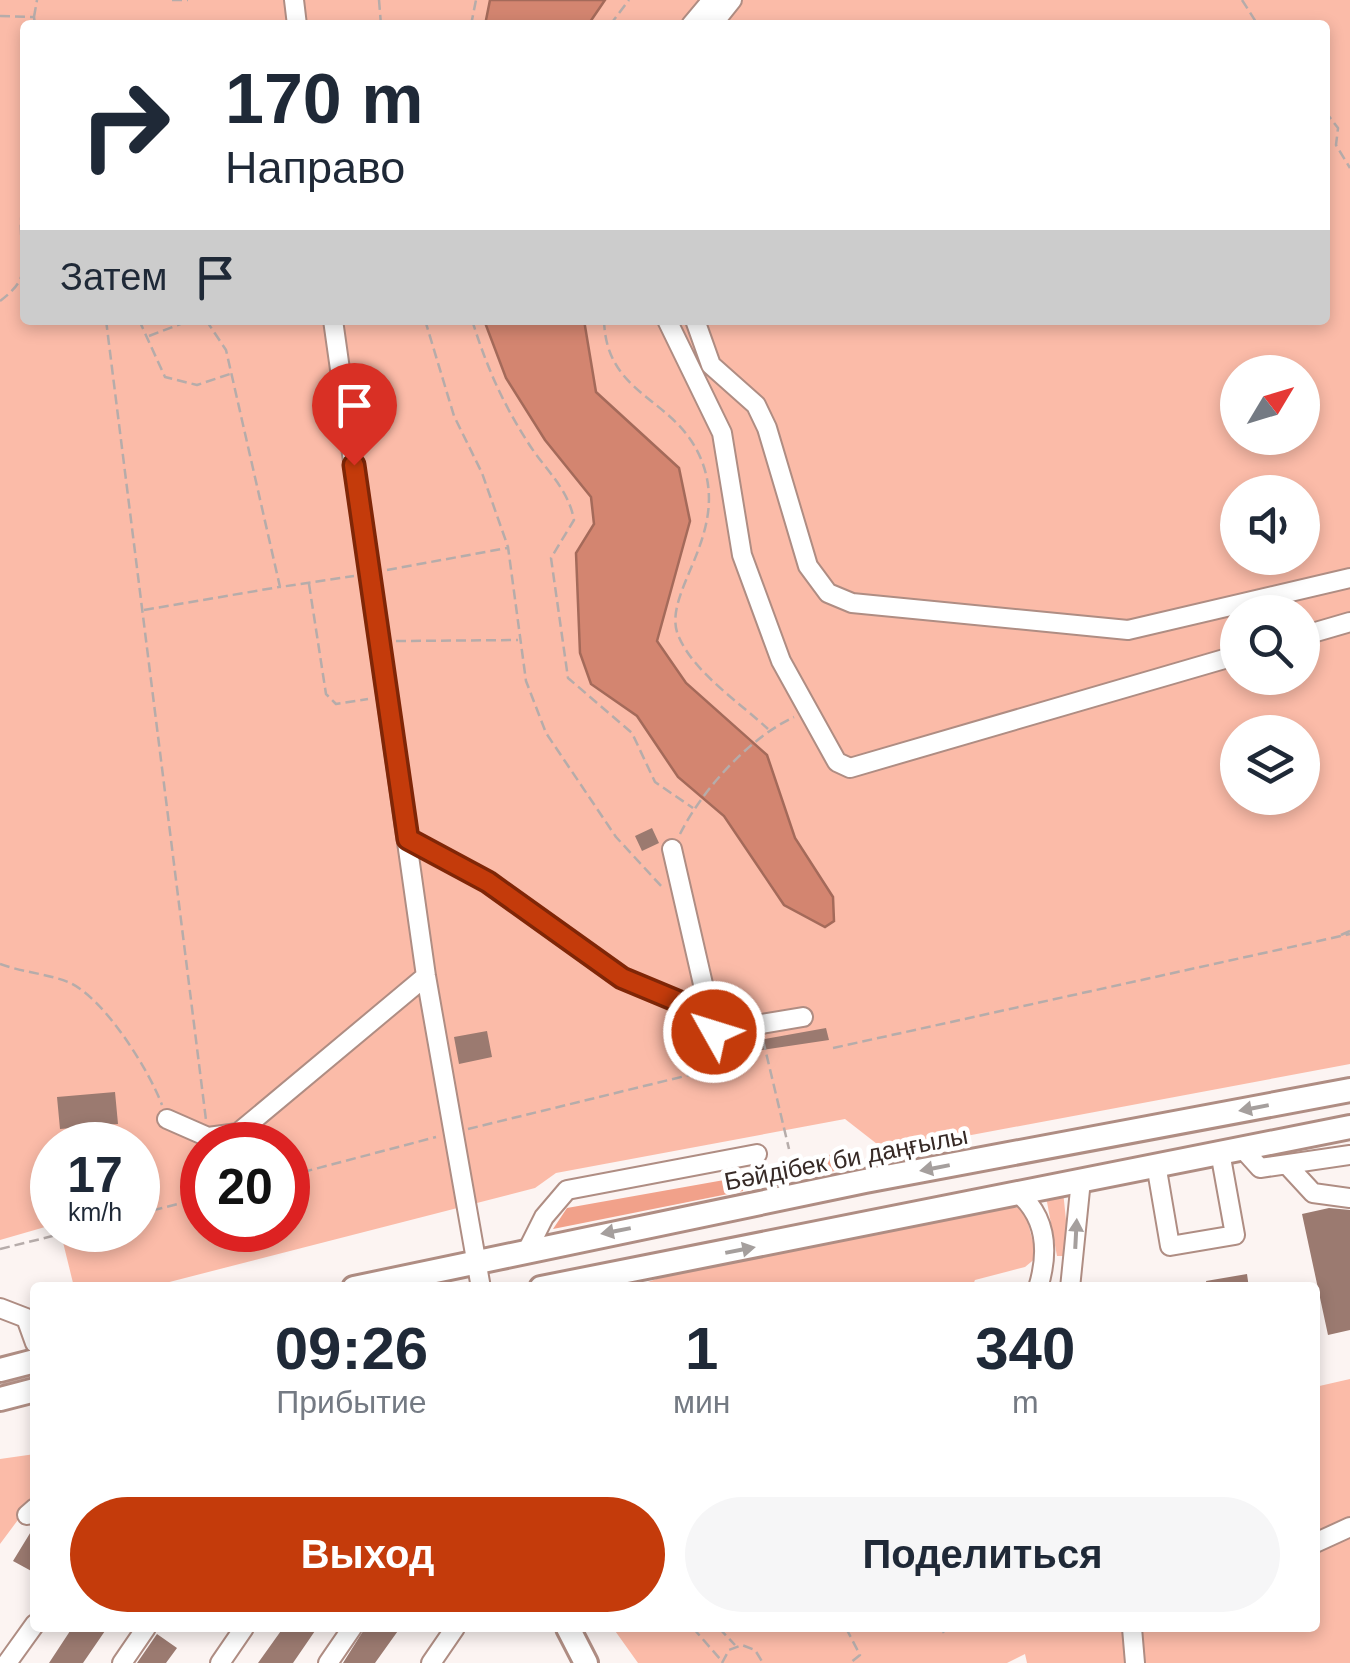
<!DOCTYPE html>
<html lang="ru">
<head>
<meta charset="utf-8">
<style>
  :root { --surface:#fff; --page:#f6f6f7; --text:#1f2937; --muted:#747a83; --accent:#c43b0b }
  body { margin:0; font-family:Helvetica,sans-serif; background:var(--page); color:var(--text); height:100vh; display:flex; flex-direction:column; font-size:38px; white-space:nowrap }
  * { box-sizing:border-box; margin:0 }
  p { font-size:32px; color:var(--muted) }
  .icon { flex:none; width:55px; height:55px; fill:none; stroke:currentColor; stroke-width:2; stroke-linecap:round; stroke-linejoin:round }
  .map { position:relative; flex:1; overflow:hidden }
  .drawer { position:absolute; left:30px; top:1282px; width:1290px; height:350px; display:flex; flex-direction:column; background:var(--surface); border-radius:10px; box-shadow:0 5px 15px #0003 }
  .drawer>* { flex:none }
  .guide { position:absolute; left:20px; top:20px; width:1310px; height:305px; border-radius:10px; box-shadow:0 5px 15px #0003; background:#fff; color:var(--text); overflow:hidden }
  .needle { width:65px; rotate:52deg }
  .tools { position:absolute; left:1220px; top:355px; display:grid; gap:20px }
  .tools a { display:grid; place-items:center; width:100px; height:100px; border-radius:50%; background:var(--surface); box-shadow:0 5px 15px #0003; font-size:50px }
  .speed { position:absolute; left:30px; top:1122px; display:flex; gap:20px; font-size:50px; font-weight:700; text-align:center }
  .speed>* { display:grid; place-content:center; width:130px; height:130px; border-radius:50%; background:var(--surface); box-shadow:0 5px 15px #0003; line-height:1 }
  .speed small { font-size:25px; font-weight:400 }
  .speed .limit { border:15px solid #d22; background:#fff; color:#111 }
  .pin { position:absolute; display:grid; place-items:center; width:85px; height:85px; color:#fff; margin:-102px -42px; border-radius:50% 50% 50% 0; rotate:-45deg; box-shadow:0 0 10px #0007 }
  .pin .icon { rotate:45deg }
  .me { position:absolute; width:110px; margin:-55px; rotate:309deg; stroke-linejoin:round; filter:drop-shadow(0 0 8px #0008) }
  .turn { display:flex; align-items:center; gap:35px; height:210px; padding:0 40px; font-size:45px }
  .turn .icon { width:130px; height:130px; stroke-width:2.5 }
  .turn b { display:block; font-size:70px; line-height:85px }
  .then { display:flex; align-items:center; height:95px; padding:0 40px; background:#0003; gap:20px; font-size:38px }
  .eta { display:flex; justify-content:space-evenly; align-items:center; height:170px; text-align:center }
  .eta b { font-size:60px; font-weight:600; line-height:70px }
  .action { display:flex; gap:20px; margin-top:auto; padding:20px 40px }
  .action a { flex:1; height:115px; border-radius:60px; background:var(--accent); color:#fff; font-size:40px; font-weight:600; line-height:115px; text-align:center }
  .action a+a { background:var(--page); color:var(--text) }
  .map>svg:first-child { display:block }
  .green { fill:#fbbba8; fill-rule:evenodd }
  .forest { fill:#f1a18a }
  .water { fill:#d38570; stroke:#a46a5a; stroke-width:2.5 }
  .building { fill:#9b7a70 }
  .lines { fill:none; stroke-linecap:round; stroke-linejoin:round }
  .minor-casing { stroke:#af8d83; stroke-width:22 }
  .major-casing { stroke:#af8d83; stroke-width:28 }
  .path { stroke:#b6acaa; stroke-width:2.5; stroke-dasharray:10 5; stroke-linecap:butt }
  .minor { stroke:#fff; stroke-width:18 }
  .major { stroke:#fff; stroke-width:22 }
  .oneway { fill:#a59f9d }
  .route-casing { stroke:#7f2607; stroke-width:25 }
  .route { stroke:#c43b0b; stroke-width:18 }
  .labels { text-anchor:middle; stroke-width:9; stroke-linejoin:round; paint-order:stroke }
  .street-label { font-size:25px; fill:#372a26; stroke:#fff }
</style>
</head>
<body>
<div class="map">
<svg width="1350" height="1663" viewBox="0 0 1350 1663">
  <rect width="100%" height="100%" fill="#fcf4f2"/>
  <path class="green" d="M0,0H1350V1064L886,1151L845,1119L556,1173L535,1188L150,1287H74L60,1230H138V1145H52V1225L0,1240ZM25,25H1325V320H25ZM1238,372H1302V438H1238ZM1238,492H1302V558H1238ZM1238,612H1302V678H1238ZM1238,732H1302V798H1238ZM202,1145H288V1230H202Z
    M1063,1191L1069,1249L1066,1256H1057L1047,1202L1039,1194Z
    M987,1206L1024,1208L1037,1257L1025,1267L975,1280L972,1287L631,1288C742,1246 873,1241 987,1206Z
    M1350,1379V1663H1027L1025,1654L1007,1663H638L613,1628H1315V1387Z
    M35,1454V1497L0,1544V1459Z"/>
  <path class="forest" d="M833,1154L848,1168L766,1186L763,1170Z
    M741,1177L743,1191L553,1229L567,1208Z"/>
  <path class="water" d="M490,0H605L588,25H485Z
    M484,320H584L596,392L679,468L690,521L657,641L686,683L767,755L795,838L833,897L834,921L825,927L784,905L724,816L678,777L637,716L591,684L580,653L576,553L594,524L591,497L545,440L506,378Z"/>
  <path class="building" d="M652,828L659,843L642,851L635,836Z
    M826,1028L829,1040L756,1051L754,1041Z
    M487,1031L492,1057L459,1064L454,1037Z
    M115,1092L118,1124L60,1129L57,1097Z
    M1329,1208L1350,1210V1330L1328,1335L1302,1214Z
    M1247,1274L1249,1288H1207L1206,1281Z
    M35,1525V1573L13,1561Z
    M72,1628H107L83,1663H49Z
    M283,1628H317L293,1663H258Z
    M365,1628H400L375,1663H343Z
    M157,1634L177,1648L166,1663H137Z"/>
  <g class="lines">
    <defs>
      <path id="minor" d="M294,0L297,25
        M691,25L712,0
        M712,25L732,0
        M333,320L426,976L481,1288
        M667,320L722,433L742,555L781,661L837,762L850,768L1238,655
        M695,320L711,365L756,405L767,428L808,566L828,593L852,603L1128,630L1350,578
        M1302,636L1350,622
        M408,839L488,882L623,978L711,1015
        M672,849L714,1032L803,1017
        M167,1119L208,1137L238,1133L426,976
        M1242,1148L1260,1168L1350,1155
        M1156,1164L1170,1246L1235,1235L1220,1152
        M1289,1167L1313,1193L1350,1198
        M1017,1192C1047,1217 1049,1252 1038,1288
        M528,1249L544,1217L567,1190L757,1154
        M1070,1288L1081,1180
        M0,1308L26,1318L35,1343
        M27,1515L35,1508
        M1315,1543L1350,1527
        M1132,1628L1135,1663
        M7,1663L35,1624
        M122,1663L146,1628
        M220,1663L244,1628
        M328,1663L352,1628
        M431,1663L455,1628"/>
      <path id="major" d="M354,1288L865,1181L1350,1090
        M541,1288L1350,1127
        M0,1370L35,1361
        M0,1399L35,1390
        M568,1628L586,1663"/>
    </defs>
    <use href="#minor" class="minor-casing"/>
    <use href="#major" class="major-casing"/>
    <path class="path" d="M172,0H188
      M379,0L381,25
      M1242,0L1258,25
      M0,16L34,17L35,25
      M34,17L37,0
      M471,25L476,0
      M610,25L629,0
      M1325,111L1338,128L1336,145L1350,168
      M0,301C32,277 22,266 21,231C20,218 23,204 25,191
      M106,320L206,1120
      M139,320L165,377L197,385L230,374
      M206,320L226,350L280,587L354,576
      M425,320L454,416L482,473L508,547L526,681L546,733L616,837L663,888
      M472,320C486,365 502,402 527,441C544,469 568,487 574,520L551,558L568,678L632,733L655,782L693,808
      M604,320C606,397 675,396 701,459C732,534 661,592 678,635C693,672 739,702 768,729
      M149,336L191,320
      M387,570L507,548
      M309,584L326,694L336,704L368,699
      M144,610L279,587
      M396,641L518,640
      M680,834C702,790 749,738 794,717
      M1341,935L1350,931
      M0,964C22,972 48,974 68,982C103,996 149,1070 162,1105
      M763,1040L789,1149
      M833,1048L1350,934
      M468,1129L718,1068
      M288,1176L436,1137
      M138,1214L202,1198
      M0,1249L77,1230
      M693,1628L721,1660
      M719,1628L735,1645
      M846,1628L860,1655L850,1663
      M928,1628L943,1632L949,1628
      M722,1663L729,1650L742,1645L755,1650L763,1663"/>
    <use href="#minor" class="minor"/>
    <use href="#major" class="major"/>
  </g>
  <defs><path id="oneway-solid" d="M-6-.8H1V-3.2L6.5 0L1 3.2V.8H-6Z" transform="scale(2.5)"/></defs>
  <g class="oneway">
    <use href="#oneway-solid" transform="translate(1254 1108) rotate(169)"/>
    <use href="#oneway-solid" transform="translate(935 1168) rotate(169)"/>
    <use href="#oneway-solid" transform="translate(616 1231) rotate(169)"/>
    <use href="#oneway-solid" transform="translate(1076 1234) rotate(-87)"/>
    <use href="#oneway-solid" transform="translate(740 1250) rotate(-11)"/>
  </g>
  <g class="lines">
    <defs>
      <path id="route" d="M354,465L408,839L488,882L622,978L711,1015L714,1032"/>
    </defs>
    <use href="#route" class="route-casing"/>
    <use href="#route" class="route"/>
  </g>
  <g class="labels">
    <g class="street-label">
      <text transform="translate(846 1158) rotate(-11)" y="9">Бәйдібек би даңғылы</text>
    </g>
  </g>
</svg>
<div class="tools">
<a><svg class="needle" viewBox="-14 -14 28 28"><path d="M0-13l5 13h-10z" fill="#e53935"/><path d="M0 13l5-13h-10z" fill="#747a83"/></svg></a>
<a><svg class="icon" aria-label="sound" viewBox="0 0 24 24"><path d="M4 9h4l5-4v14l-5-4H4zM17 9q2 3 0 6"/></svg></a>
<a><svg class="icon" aria-label="search" viewBox="0 0 24 24"><circle cx="10" cy="10" r="6"/><path d="M15 15l6 6"/></svg></a>
<a><svg class="icon" aria-label="layers" viewBox="0 0 24 24"><path d="M12 4l9 5-9 5-9-5zM3 14l9 5 9-5"/></svg></a>
</div>
<div class="speed"><div>17<small>km/h</small></div><div class="limit">20</div></div>
<div class="pin" style="left:354px;top:465px;background:#d93025"><svg class="icon" aria-label="arrive" viewBox="0 0 24 24"><path d="M6 21V4h12l-3 4 3 4H6"/></svg></div>
<svg class="me" style="left:714px;top:1032px" viewBox="-20 -20 40 40"><circle r="17" fill="#c43b0b" stroke="#fff" stroke-width="3"/><path d="M0-11L8 9 0 5-8 9z" fill="#fff"/></svg>
<div class="guide">
<div class="turn"><svg class="icon" aria-label="right" viewBox="0 0 24 24"><path d="M7 20v-9h11M14 6l5 5-5 5"/></svg><div><b>170 m</b>Направо</div></div>
<div class="then">Затем<svg class="icon" aria-label="arrive" viewBox="0 0 24 24"><path d="M6 21V4h12l-3 4 3 4H6"/></svg></div>
</div>
<section class="drawer">
<div class="eta">
<div><b>09:26</b><p>Прибытие</p></div>
<div><b>1</b><p>мин</p></div>
<div><b>340</b><p>m</p></div>
</div>
<div class="action"><a>Выход</a><a>Поделиться</a></div>
</section>
</div>
</body>
</html>
